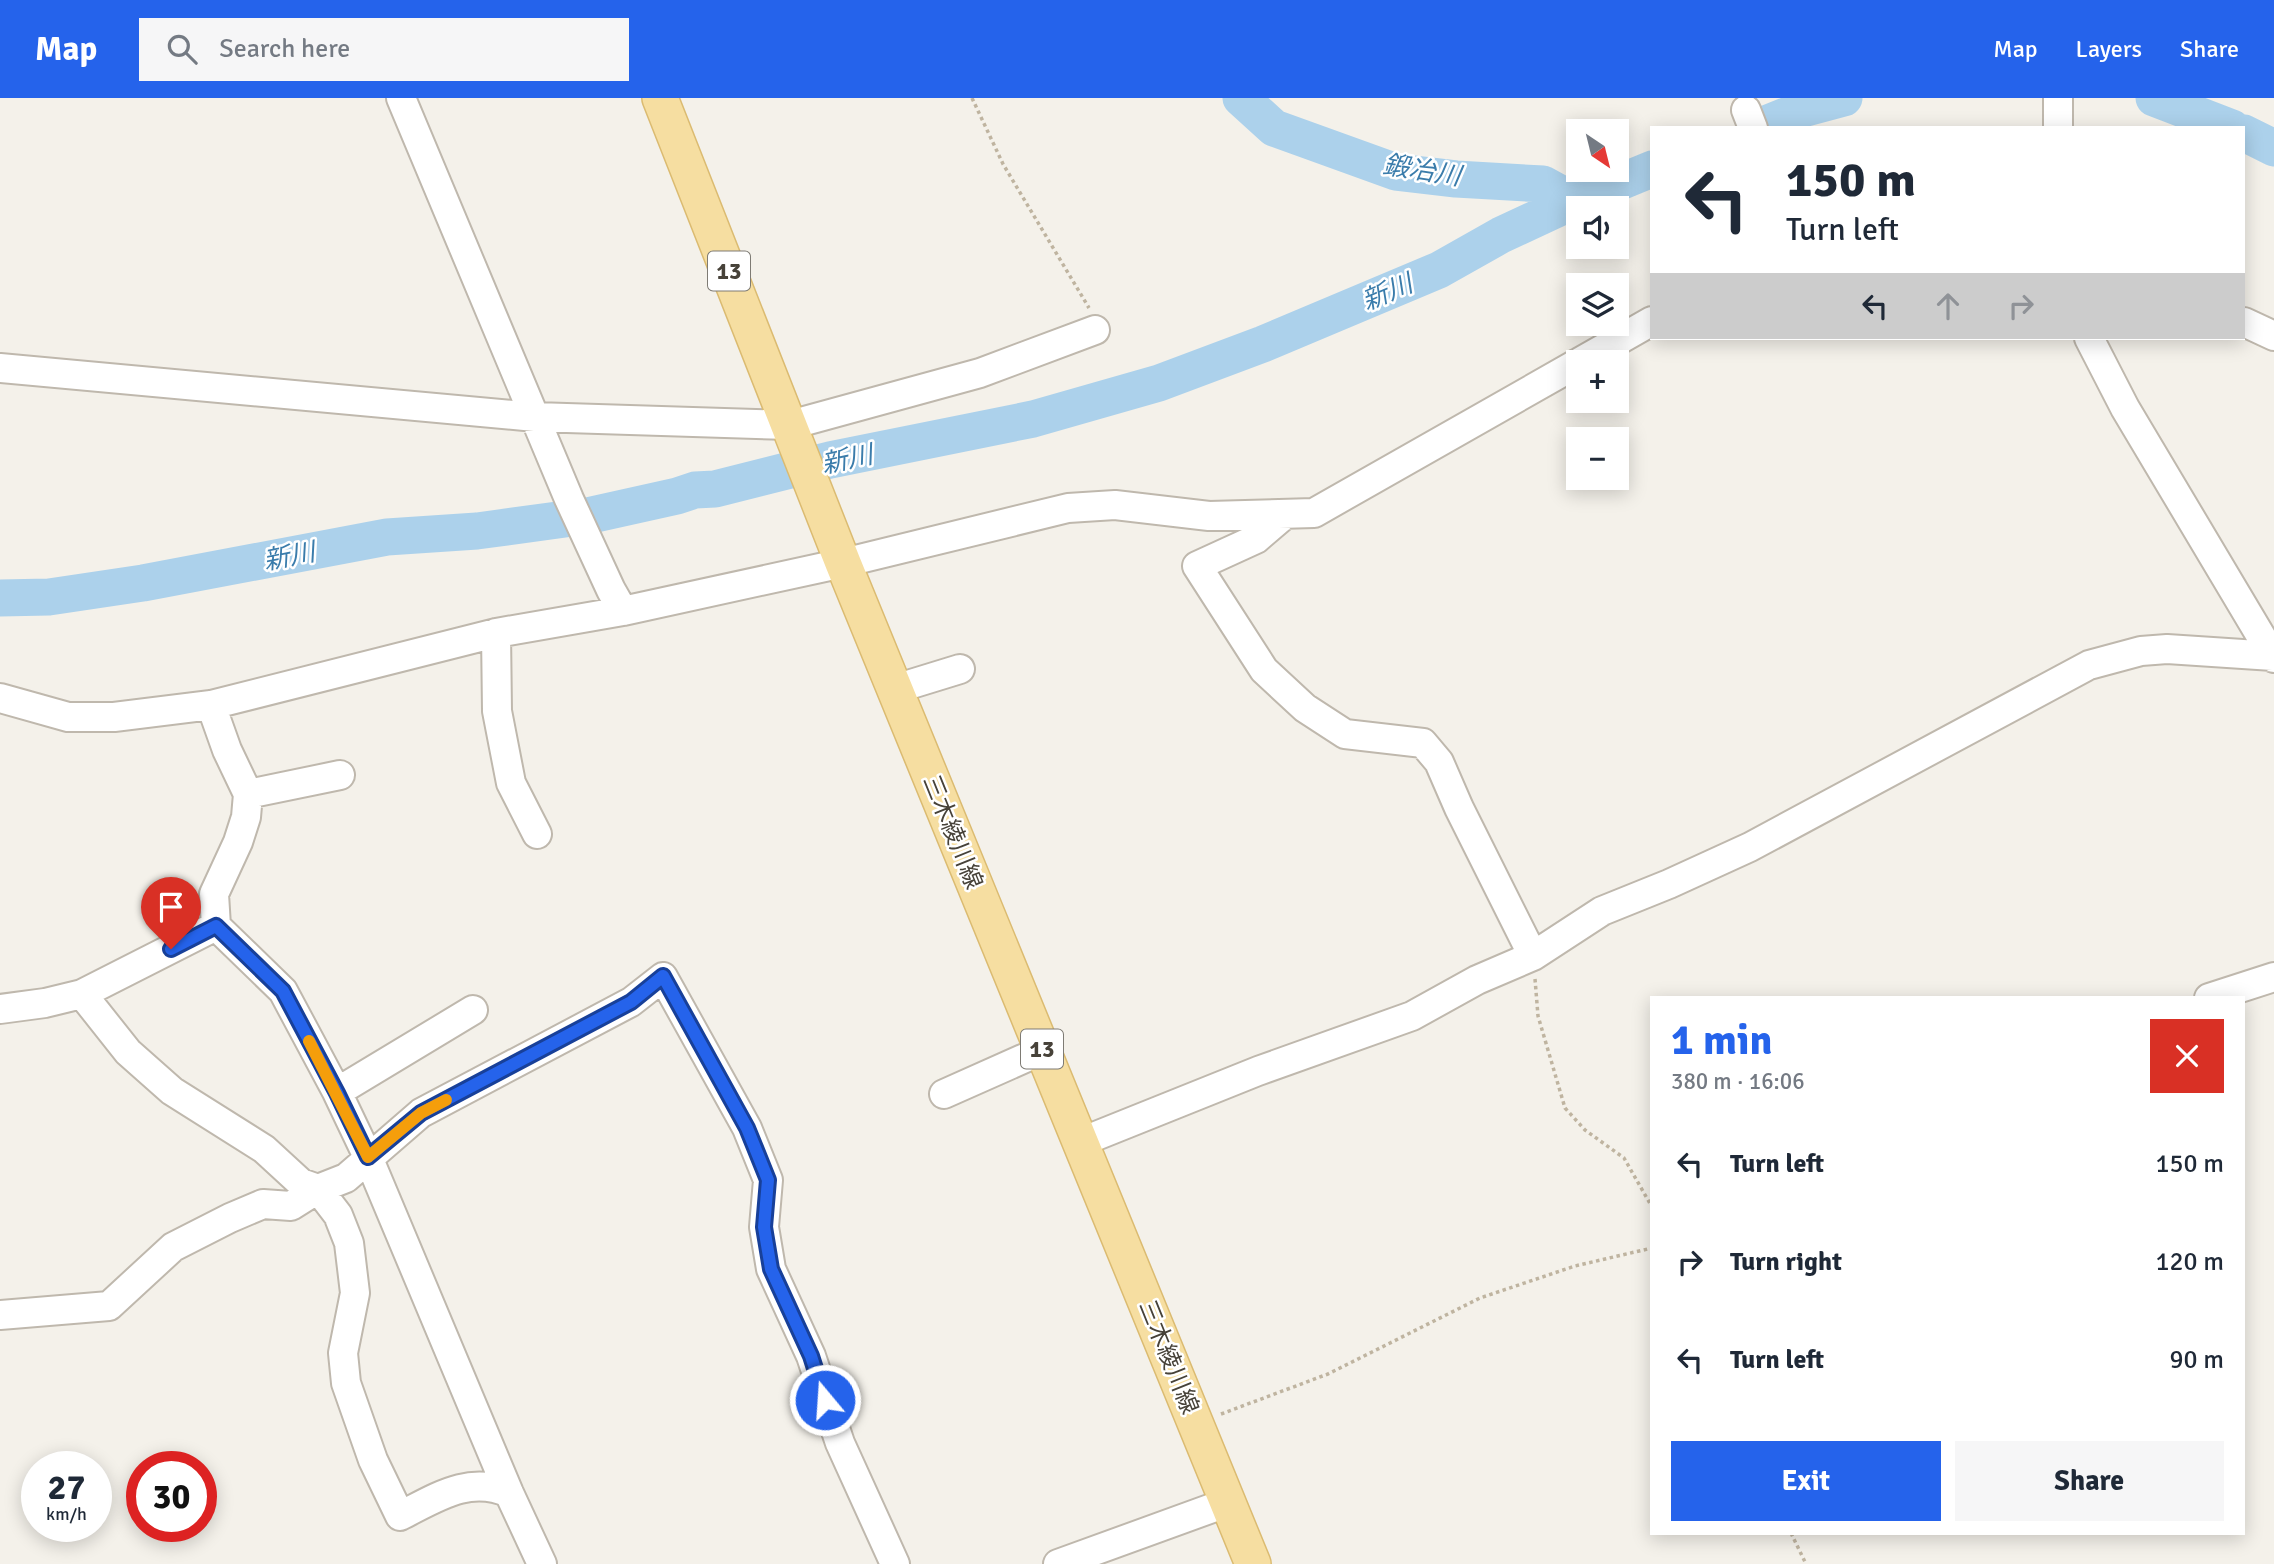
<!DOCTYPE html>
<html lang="en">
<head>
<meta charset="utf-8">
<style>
  :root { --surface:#fff; --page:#f6f6f7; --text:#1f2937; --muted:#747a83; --accent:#2563eb }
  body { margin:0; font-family:Signika,"Noto Sans JP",sans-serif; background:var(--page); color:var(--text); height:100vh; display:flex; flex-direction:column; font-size:26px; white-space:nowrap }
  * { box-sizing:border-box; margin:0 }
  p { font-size:23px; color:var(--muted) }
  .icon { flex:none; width:38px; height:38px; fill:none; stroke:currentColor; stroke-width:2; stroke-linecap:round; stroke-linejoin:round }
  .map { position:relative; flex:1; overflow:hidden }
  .drawer { position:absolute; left:1650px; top:898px; width:595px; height:539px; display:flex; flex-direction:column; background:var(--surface); border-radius:0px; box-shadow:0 4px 18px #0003 }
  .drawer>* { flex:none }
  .hud { position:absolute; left:1650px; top:28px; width:595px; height:214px; border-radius:0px; box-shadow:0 4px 18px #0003; background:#fff; color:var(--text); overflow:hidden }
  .needle { width:46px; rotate:145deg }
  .tools { position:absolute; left:1566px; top:21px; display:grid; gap:14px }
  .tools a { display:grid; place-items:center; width:63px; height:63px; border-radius:0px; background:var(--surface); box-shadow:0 4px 18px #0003; font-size:35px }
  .speed { position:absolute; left:21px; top:1353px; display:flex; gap:14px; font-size:35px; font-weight:700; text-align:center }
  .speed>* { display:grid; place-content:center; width:91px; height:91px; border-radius:50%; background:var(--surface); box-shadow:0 4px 18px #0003; line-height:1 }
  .speed small { font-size:18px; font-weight:400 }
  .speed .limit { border:10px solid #d22; background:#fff; color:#111 }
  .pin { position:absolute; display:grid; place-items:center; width:60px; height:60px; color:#fff; margin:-72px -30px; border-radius:50% 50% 50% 0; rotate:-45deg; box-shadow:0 0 7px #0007 }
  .pin .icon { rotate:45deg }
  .me { position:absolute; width:77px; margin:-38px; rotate:342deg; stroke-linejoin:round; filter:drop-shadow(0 0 5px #0008) }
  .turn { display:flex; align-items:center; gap:24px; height:147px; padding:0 21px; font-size:32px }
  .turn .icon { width:91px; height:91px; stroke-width:2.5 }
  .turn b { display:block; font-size:49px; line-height:60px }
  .lanes { display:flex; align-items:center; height:66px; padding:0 21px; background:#0003; justify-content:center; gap:35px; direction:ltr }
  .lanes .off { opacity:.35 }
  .round { display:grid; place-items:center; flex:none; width:74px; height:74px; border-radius:0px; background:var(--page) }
  .headline { display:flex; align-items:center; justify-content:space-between; height:119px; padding:0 21px }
  h1 { font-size:42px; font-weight:700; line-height:52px; color:var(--accent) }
  .button { display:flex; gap:14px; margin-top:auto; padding:14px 21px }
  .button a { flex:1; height:80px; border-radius:0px; background:var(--accent); color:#fff; font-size:28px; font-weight:700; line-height:80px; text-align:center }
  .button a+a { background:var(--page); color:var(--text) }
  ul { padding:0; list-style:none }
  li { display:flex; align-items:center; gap:21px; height:98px; padding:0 21px }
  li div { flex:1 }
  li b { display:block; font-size:26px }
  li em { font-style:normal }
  header { display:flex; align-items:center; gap:42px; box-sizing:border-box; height:98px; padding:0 35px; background:var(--accent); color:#fff }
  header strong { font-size:33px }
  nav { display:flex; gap:38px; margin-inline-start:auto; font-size:24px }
  .search { width:490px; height:63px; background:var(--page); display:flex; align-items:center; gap:18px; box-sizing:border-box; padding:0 24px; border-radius:0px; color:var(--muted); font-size:26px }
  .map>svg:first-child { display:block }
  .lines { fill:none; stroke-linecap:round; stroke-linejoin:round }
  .river { stroke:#acd1eb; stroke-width:37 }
  .minor-casing { stroke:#bfb8ad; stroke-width:32 }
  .major-casing { stroke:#dbbb71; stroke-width:38 }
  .path { stroke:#bfb4a0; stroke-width:3.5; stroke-dasharray:3.5 3.5; stroke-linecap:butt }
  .minor { stroke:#fff; stroke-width:28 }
  .major { stroke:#f6dea1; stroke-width:35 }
  .route-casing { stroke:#184099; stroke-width:18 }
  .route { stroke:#2563eb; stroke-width:12 }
  .slow { stroke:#f59e0b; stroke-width:12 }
  .labels { text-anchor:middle; stroke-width:5; stroke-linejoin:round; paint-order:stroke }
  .shield { fill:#fff; stroke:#7e7b74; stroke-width:2 }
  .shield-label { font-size:23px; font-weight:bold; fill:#474239 }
  .street-label { font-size:24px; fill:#474239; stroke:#fff }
  .water-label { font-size:26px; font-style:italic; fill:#3a7cab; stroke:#fff }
</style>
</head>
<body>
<header>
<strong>Map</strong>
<div class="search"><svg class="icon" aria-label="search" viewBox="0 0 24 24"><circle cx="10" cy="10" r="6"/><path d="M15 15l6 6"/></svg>Search here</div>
<nav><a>Map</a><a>Layers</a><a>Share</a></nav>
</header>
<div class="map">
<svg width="2274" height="1466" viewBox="0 0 2274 1466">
  <rect width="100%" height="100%" fill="#f4f1ea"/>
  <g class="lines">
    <path class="river" d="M1241,0L1274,30L1396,74L1456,81L1543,86L1574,103
      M2154,0L2232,30
      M1756,30L1803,11L1844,0
      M2244,35L2274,50
      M0,500L49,499L143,485L387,439L477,433L587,418L677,398L695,392L715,391L830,362L1033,321L1159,285L1263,246L1439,172L1501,137L1574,103L1652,71"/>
    <defs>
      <path id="minor" d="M401,0L569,401L611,492L623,513
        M2058,0V30
        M1746,12L1753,30
        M2244,224L2274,238
        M2089,240L2125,310L2274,560
        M1580,264L1652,223
        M0,270L535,319L790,327L980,275L1095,232
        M1284,417L1256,441L1197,468L1264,572L1305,610L1345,636L1423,645L1439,664L1459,710L1533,858
        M496,535L497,613L511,685L537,736
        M895,591L960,571
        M0,600L68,619H114L211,607L496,535L623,513L843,465L1068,410L1115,407L1209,418L1314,415L1578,265
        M211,607L227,652L248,696L246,719L238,744L214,796L216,828L283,893L337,994L368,1059L509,1395L542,1466
        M248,696L340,677
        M82,896L128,954L172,993L264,1051L301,1085L318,1091L346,1080L421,1015L631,904L663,879L747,1030L768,1082L764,1129L771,1171L811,1258L840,1345L895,1466
        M2209,900L2274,879
        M0,911L45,905L82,896L216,828
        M337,994L473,912
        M944,996L1043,952
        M1081,1044L1258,973L1412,918L1477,882L1533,858L1602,813L1669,786L1750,749L2089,567L2141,553L2167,551L2273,558
        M0,1217L109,1208L173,1149L230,1120L263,1106L291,1108L318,1091L338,1117L349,1145L355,1195L343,1255L346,1285L373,1362L400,1418C436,1400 469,1377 509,1395
        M1058,1466L1226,1405"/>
      <path id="major" d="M660,0L843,465L1253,1466"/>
    </defs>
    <use href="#minor" class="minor-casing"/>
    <use href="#major" class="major-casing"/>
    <path class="path" d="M972,0L1003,66L1089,210
      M1535,881L1538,918L1565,1010L1585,1032L1624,1060L1652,1109
      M1221,1316L1328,1276L1480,1200L1575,1168L1652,1150
      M1791,1435L1806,1466"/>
    <use href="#minor" class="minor"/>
    <use href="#major" class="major"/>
  </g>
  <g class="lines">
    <defs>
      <path id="route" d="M171,851L216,828L283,893L337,995L368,1059L421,1015L631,904L663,878L747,1030L768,1082L764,1129L771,1171L811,1258L825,1302"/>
    </defs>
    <use href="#route" class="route-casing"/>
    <use href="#route" class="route"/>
    <path class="slow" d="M309,943L368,1059L421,1015L446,1002"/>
  </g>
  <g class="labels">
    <g class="shield">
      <rect x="708" y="153.5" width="42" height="39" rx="5"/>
      <rect x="1021" y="931.5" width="42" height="39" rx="5"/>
    </g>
    <g class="shield-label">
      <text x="729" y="181">13</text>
      <text x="1042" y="959">13</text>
    </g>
    <g class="street-label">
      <text transform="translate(953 734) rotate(68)" y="8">三木綾川線</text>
      <text transform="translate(1169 1259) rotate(68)" y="8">三木綾川線</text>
    </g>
    <g class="water-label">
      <text transform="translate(1422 72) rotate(9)" y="9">鍛冶川</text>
      <text transform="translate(1387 194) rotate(-23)" y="9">新川</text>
      <text transform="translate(847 361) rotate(-12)" y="9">新川</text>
      <text transform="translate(289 458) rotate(-11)" y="9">新川</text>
    </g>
  </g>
</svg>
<div class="tools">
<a><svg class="needle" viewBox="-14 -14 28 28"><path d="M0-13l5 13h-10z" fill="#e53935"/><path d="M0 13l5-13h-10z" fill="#747a83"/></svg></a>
<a><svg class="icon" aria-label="sound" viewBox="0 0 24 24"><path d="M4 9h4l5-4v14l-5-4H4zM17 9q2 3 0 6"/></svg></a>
<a><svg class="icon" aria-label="layers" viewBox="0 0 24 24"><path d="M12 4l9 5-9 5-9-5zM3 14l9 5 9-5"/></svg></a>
<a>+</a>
<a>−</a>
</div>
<div class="speed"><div>27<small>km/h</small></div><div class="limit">30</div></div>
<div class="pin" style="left:171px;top:851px;background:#d93025"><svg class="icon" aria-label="arrive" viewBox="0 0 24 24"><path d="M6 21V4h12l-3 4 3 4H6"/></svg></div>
<svg class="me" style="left:825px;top:1302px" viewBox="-20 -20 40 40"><circle r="17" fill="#2563eb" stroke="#fff" stroke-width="3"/><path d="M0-11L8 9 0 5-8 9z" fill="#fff"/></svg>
<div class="hud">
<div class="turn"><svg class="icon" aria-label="left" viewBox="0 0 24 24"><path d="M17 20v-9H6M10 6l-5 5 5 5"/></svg><div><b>150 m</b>Turn left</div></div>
<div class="lanes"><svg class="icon" aria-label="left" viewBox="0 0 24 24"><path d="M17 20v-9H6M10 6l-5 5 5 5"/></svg><svg class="icon off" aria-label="ahead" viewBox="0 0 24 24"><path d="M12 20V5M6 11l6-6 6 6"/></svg><svg class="icon off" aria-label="right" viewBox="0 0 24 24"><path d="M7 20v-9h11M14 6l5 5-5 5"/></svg></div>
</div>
<section class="drawer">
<div class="headline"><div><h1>1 min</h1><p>380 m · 16:06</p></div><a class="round" style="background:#d93025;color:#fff"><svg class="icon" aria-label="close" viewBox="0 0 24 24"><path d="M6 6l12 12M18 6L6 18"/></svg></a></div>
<ul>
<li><svg class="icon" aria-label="left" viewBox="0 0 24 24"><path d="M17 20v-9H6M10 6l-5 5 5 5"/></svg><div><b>Turn left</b></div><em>150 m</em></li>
<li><svg class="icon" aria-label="right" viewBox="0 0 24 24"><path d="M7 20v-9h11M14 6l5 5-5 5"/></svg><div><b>Turn right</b></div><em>120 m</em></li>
<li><svg class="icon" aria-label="left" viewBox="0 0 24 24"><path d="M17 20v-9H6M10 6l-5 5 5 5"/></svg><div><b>Turn left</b></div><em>90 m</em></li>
</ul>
<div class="button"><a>Exit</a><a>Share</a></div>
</section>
</div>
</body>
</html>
